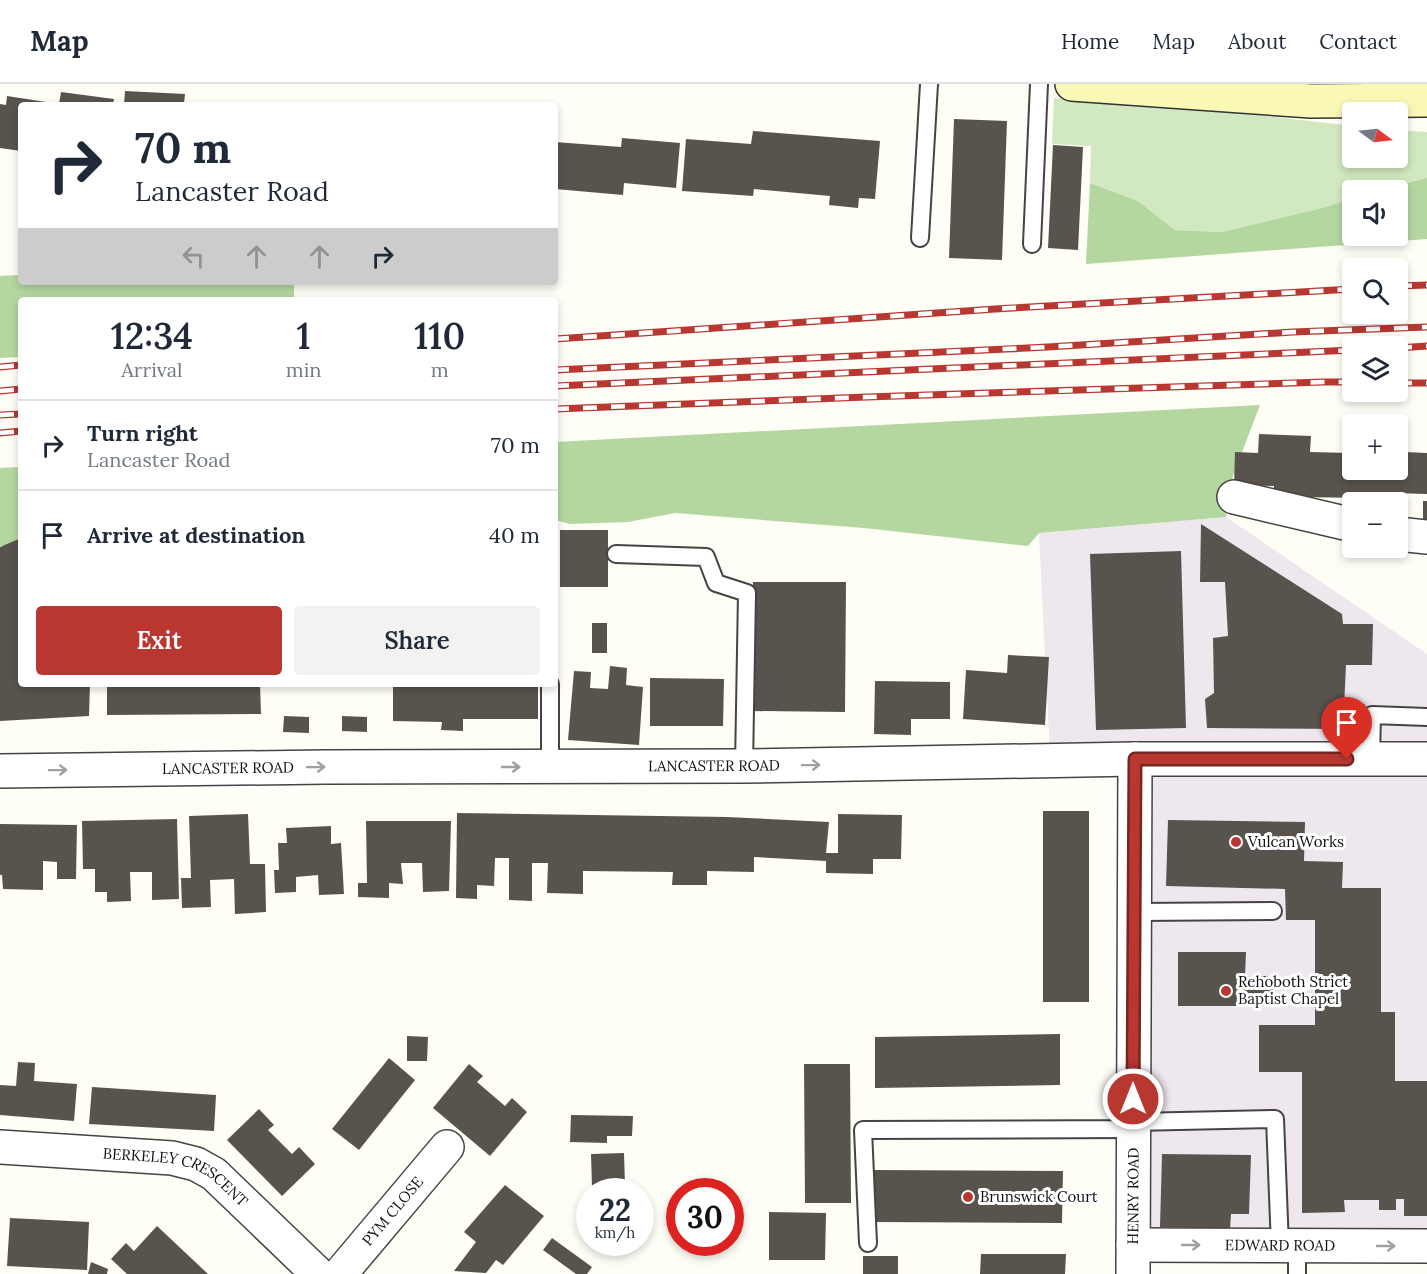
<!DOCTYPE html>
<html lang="en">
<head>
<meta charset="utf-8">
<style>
  :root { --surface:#fff; --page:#f2f2f3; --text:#1f2937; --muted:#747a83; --line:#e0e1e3; --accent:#b83831 }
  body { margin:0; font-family:Lora,serif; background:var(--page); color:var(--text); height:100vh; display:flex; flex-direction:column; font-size:22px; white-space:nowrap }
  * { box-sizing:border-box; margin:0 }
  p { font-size:20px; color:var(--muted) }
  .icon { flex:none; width:33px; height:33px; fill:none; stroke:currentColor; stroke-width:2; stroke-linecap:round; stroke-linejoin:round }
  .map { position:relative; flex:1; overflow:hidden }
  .panel { position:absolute; left:18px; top:213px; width:540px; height:390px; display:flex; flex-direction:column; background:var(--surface); border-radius:6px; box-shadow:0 3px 9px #0003 }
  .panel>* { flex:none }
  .banner { position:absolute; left:18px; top:18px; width:540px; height:183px; border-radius:6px; box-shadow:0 3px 9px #0003; background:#fff; color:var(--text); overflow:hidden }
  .needle { width:39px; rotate:105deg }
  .controls { position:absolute; left:1342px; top:18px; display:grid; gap:12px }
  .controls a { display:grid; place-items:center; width:66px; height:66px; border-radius:6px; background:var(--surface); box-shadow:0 3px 9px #0003; font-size:30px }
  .speed { position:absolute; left:576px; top:1094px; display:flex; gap:12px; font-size:30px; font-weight:700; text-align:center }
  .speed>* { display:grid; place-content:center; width:78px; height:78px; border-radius:50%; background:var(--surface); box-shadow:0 3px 9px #0003; line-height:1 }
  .speed small { font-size:15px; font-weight:400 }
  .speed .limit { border:9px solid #d22; background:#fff; color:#111 }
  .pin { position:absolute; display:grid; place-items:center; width:51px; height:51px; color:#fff; margin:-62px -26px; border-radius:50% 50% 50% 0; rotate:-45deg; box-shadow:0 0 6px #0007 }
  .pin .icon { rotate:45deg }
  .me { position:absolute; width:66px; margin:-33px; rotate:0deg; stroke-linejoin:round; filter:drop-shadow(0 0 4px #0008) }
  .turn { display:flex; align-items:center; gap:21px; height:126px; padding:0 18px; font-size:27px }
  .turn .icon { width:78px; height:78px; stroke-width:2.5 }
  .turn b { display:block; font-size:42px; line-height:51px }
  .lanes { display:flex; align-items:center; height:57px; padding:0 18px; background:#0003; justify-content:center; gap:30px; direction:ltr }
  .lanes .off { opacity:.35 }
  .eta { display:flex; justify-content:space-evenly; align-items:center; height:102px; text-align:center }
  .eta b { font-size:36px; font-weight:600; line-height:42px }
  .cta { display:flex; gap:12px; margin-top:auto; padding:12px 18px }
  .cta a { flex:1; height:69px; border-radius:6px; background:var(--accent); color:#fff; font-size:24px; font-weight:600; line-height:69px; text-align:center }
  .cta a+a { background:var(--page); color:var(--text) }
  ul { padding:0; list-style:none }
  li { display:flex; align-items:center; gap:18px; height:90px; padding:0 18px; border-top:2px solid var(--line) }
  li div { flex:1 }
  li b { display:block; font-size:22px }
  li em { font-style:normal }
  header { display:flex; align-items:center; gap:36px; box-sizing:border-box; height:84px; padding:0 30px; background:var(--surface); border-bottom:2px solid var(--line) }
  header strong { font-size:28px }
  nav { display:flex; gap:33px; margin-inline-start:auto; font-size:21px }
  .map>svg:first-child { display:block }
  .industrial { fill:#eee7ee }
  .green { fill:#d1e8c0 }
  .forest { fill:#b4d7a0 }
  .building { fill:#59534e }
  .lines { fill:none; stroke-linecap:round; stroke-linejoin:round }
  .lane-casing { stroke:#444; stroke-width:20 }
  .street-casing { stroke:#444; stroke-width:36 }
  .secondary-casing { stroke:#333; stroke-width:36 }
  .lane { stroke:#fff; stroke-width:16 }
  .street { stroke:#fff; stroke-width:33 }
  .secondary { stroke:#f9f8b6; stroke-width:33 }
  .rail-casing { stroke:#b83831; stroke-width:7 }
  .rail { stroke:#fff; stroke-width:4.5; stroke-dasharray:14; stroke-linecap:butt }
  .oneway { stroke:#a0a0a0 }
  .route-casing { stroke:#782420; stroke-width:15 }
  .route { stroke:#b83831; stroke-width:10 }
  .poi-dot { fill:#b83831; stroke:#fff; stroke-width:2 }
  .labels { text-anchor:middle; stroke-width:6; stroke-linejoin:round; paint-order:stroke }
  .street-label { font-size:15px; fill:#111; stroke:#fff }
  .poi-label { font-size:15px; fill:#111; stroke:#fff; text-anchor:start }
</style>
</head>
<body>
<header>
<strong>Map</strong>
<nav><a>Home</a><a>Map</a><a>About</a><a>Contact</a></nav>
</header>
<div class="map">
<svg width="1427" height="1190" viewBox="0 0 1427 1190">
  <rect width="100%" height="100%" fill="#fefdf6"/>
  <path class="industrial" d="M1226,433L1427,570V1162L1135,1161V675L1050,674L1039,449Z"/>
  <path class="green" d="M1054,14L1221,27L1353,42V74H1398V46L1427,48V94L1378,106H1353V114L1322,124L1222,148L1175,146L1138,117L1090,99L1091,62L1052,60Z"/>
  <path class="forest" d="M1427,94V155L1086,180L1090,99L1138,117L1175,146L1222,148L1322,124L1353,114V152H1398V106H1378Z
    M21,191V198H294V216H21V273L0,274V192Z
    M1260,321L1233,392L1226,433L1039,449L1028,462L864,444L675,429L628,438L570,440L555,436V358Z
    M21,383V459L0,462V384Z"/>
  <path class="building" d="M125,7L185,10L184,19H192V21H124Z
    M61,8L114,15L113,21H21V67L0,64V20L6,21L7,12L59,20Z
    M954,35L1007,37L1002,176L949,174Z
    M753,47L880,57L875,115L859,114L858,124L829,121L830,112L754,105L753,112L682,107L686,55L751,60Z
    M622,54L680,59L676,104L624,99L623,111L555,105V58L621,63Z
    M1053,61L1083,63L1078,166L1048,164Z
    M1259,350L1311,352L1310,368L1350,369V352H1353V386H1398V354H1404V368L1427,369V410L1392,409V418H1363L1364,414L1299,413L1273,418L1274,402L1234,401L1235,368L1258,369Z
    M1423,417H1427V439H1423Z
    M1201,440L1342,530L1343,540H1373L1372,581H1346L1343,645L1207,644L1205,615L1214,609L1213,554L1228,552L1225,498H1200Z
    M560,446H608V503H560Z
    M21,454V600H90L89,632L0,637V463Z
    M1181,467L1186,644L1096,646L1090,470Z
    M753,498H846L845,628L752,627Z
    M592,539H607V569H592Z
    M1008,571L1049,573L1045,641L963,635L966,586L1007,589Z
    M610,582L627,584L626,601L643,603L639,661L568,656L574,587L591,588L590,604L608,605Z
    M650,594L724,595L723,642H650Z
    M875,597L950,598V635H911V651L874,650Z
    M107,600H260L261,630L107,631Z
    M393,600H538V635H463V647L441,646L442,638L393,637Z
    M284,632L309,633V649L283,648Z
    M342,632L367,633V648L342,647Z
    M1043,727H1089V918H1043Z
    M457,729L727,733L829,738L826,769H838V730L902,731L901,775H873V790L826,789V777L754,773V788L707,787V801H672L673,788L583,787V810L547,809L548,779H532V817L509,816V774H495L494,802L477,801V815L456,814Z
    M248,730L250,780H265L266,828L235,830L234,795L210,796L211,823L182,824L181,794H191L189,732Z
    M177,735L179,815L152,816V788H130L131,817L107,818V808H95V785H83L82,737Z
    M1168,736L1305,738L1304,777L1343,778L1342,804H1381V928H1395V997H1427V1132H1404V1115H1396V1126H1379V1116H1344L1345,1128L1302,1129V988H1259V941H1315V836H1286L1285,805L1166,802Z
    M366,737H451L449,807L423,808L422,779H401L403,800L389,799V814L358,813V799H367Z
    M0,740L77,741L76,795H57V778L43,777V806L3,805L2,791H0Z
    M331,742V760L341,759L344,810L319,811L318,791L296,793V808L275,809L274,786H279L278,759H287L286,744Z
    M1178,868H1246L1245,892H1273V922H1178Z
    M1060,950V1001L875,1004V953Z
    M407,952L428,953L427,977H407Z
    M389,974L415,996L359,1066L332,1045Z
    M18,978L35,979L34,997L77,1000L74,1037L0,1031V1001L16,1002Z
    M469,980L483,992L477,998L505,1022L512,1014L527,1028L490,1072L433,1024Z
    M804,980H850L851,1119H805Z
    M92,1003L216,1011L214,1047L89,1040Z
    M259,1025L274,1041L268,1046L292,1070L299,1063L315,1080L282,1112L227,1056Z
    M571,1031L633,1032L632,1052H607V1059L570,1058Z
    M624,1069L625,1102L592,1103L591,1070Z
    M1162,1070L1251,1071L1249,1130H1231L1230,1145L1160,1143Z
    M874,1086L1063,1087L1062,1139L874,1138Z
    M505,1101L544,1132L503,1181L496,1176L486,1189L454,1187L476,1158L464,1148Z
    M769,1128L826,1129L825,1176H769Z
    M10,1134L89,1138L87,1186L7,1182Z
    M157,1142L208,1190H127L111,1175L126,1159L134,1167Z
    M552,1154L592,1183L587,1190H576L543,1166Z
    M981,1170H1066L1065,1190H980Z
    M863,1172H898V1190H863Z
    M91,1178L108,1185L107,1190H88Z"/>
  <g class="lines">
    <defs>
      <path id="lane" d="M920,154L929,0
        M1032,160L1039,0
        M616,470L706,473L716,499L747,509L744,682
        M550,600V683
        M1371,675L1372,631L1427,633
        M1135,828L1273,827
        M1133,1038L1275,1035L1280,1162
        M868,1159L863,1046L1133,1045
        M1297,1162V1190"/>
      <g id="street">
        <path d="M1234,413L1353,441"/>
        <path d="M1398,450L1427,453"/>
        <path id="s1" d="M0,687L326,683L744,682L1135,675H1427"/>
        <path id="s2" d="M0,1063L172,1074L196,1080L214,1090L318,1190"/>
        <path id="s3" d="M1133,1161L1427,1162"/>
        <path id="s4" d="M340,1190L447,1063"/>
        <path id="s5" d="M1133,1190L1135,675"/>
      </g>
      <path id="secondary" d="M1072,0L1311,17L1427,16"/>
    </defs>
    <use href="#lane" class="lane-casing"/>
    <use href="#street" class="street-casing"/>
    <use href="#secondary" class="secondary-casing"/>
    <use href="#lane" class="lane"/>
    <use href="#street" class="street"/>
    <use href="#secondary" class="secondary"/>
    <defs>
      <path id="rail" d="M1398,202L1427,201
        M555,255L995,225L1353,205
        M1398,264L1427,262
        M0,283L21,281
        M555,286L1048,263L1293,248L1427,243
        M1398,299H1427
        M555,302L1353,266
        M0,307L21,305
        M555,325L867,313L1323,298H1353
        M0,331L21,330
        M0,349L21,347"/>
    </defs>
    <use href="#rail" class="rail-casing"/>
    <use href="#rail" class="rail"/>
  </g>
  <defs><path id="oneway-shaft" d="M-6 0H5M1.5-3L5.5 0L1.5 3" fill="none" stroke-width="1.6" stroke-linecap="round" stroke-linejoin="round" transform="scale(1.5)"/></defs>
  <g class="oneway">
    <use href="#oneway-shaft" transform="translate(811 681) rotate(-1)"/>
    <use href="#oneway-shaft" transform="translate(316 683) rotate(-1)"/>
    <use href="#oneway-shaft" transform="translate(511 683)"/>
    <use href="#oneway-shaft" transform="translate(58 686) rotate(-1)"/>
    <use href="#oneway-shaft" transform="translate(1191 1161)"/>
    <use href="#oneway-shaft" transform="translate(1386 1162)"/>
  </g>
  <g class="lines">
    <defs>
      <path id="route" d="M1133,1015L1135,675H1347"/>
    </defs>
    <use href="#route" class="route-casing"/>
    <use href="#route" class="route"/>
  </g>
  <g class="poi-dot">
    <circle cx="1236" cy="758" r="6"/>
    <circle cx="1226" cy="907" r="6"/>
    <circle cx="968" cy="1113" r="6"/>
  </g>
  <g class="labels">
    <g class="street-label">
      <text dy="5" stroke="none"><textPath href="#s1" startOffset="714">LANCASTER ROAD</textPath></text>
      <text dy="5" stroke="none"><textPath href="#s1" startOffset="228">LANCASTER ROAD</textPath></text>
      <text dy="5" stroke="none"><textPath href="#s2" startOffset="182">BERKELEY CRESCENT</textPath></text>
      <text dy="5" stroke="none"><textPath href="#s5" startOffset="78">HENRY ROAD</textPath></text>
      <text dy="5" stroke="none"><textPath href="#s4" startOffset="82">PYM CLOSE</textPath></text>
      <text dy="5" stroke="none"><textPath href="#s3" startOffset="147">EDWARD ROAD</textPath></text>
    </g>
    <g class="poi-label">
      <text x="1248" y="763">Vulcan Works</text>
      <text x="1238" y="903">Rehoboth Strict<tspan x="1238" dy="17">Baptist Chapel</tspan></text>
      <text x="980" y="1118">Brunswick Court</text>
    </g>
  </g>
</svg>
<div class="controls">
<a><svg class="needle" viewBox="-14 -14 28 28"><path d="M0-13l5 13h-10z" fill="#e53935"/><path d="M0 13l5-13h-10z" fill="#747a83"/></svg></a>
<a><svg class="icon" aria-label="sound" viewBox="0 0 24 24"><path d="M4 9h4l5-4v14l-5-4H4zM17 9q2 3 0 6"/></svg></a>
<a><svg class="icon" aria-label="search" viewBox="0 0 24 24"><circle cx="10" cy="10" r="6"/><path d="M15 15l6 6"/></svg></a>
<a><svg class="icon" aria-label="layers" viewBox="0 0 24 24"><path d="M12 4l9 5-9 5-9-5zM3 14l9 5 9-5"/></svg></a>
<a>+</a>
<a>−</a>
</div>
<div class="speed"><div>22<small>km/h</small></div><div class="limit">30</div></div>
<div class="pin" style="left:1347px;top:675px;background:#d93025"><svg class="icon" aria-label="arrive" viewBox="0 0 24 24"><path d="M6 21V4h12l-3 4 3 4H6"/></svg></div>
<svg class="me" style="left:1133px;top:1015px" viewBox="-20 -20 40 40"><circle r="17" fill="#b83831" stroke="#fff" stroke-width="3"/><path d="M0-11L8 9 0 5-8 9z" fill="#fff"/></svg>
<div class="banner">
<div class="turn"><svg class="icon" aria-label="right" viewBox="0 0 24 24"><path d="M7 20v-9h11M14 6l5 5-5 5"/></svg><div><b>70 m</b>Lancaster Road</div></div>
<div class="lanes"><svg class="icon off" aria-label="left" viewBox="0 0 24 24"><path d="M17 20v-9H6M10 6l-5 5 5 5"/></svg><svg class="icon off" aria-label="ahead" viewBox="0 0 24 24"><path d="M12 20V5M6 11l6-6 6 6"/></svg><svg class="icon off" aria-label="ahead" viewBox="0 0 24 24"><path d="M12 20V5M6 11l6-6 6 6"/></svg><svg class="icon" aria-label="right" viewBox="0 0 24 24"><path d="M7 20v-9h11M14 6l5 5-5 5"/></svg></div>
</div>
<section class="panel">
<div class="eta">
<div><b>12:34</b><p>Arrival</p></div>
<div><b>1</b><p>min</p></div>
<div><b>110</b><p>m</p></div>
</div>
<ul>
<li><svg class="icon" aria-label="right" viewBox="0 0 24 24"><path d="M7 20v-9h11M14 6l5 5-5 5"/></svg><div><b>Turn right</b><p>Lancaster Road</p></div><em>70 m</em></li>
<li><svg class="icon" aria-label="arrive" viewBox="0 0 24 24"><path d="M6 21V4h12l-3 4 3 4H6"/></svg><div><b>Arrive at destination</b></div><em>40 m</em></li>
</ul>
<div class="cta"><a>Exit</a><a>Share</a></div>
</section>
</div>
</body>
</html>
